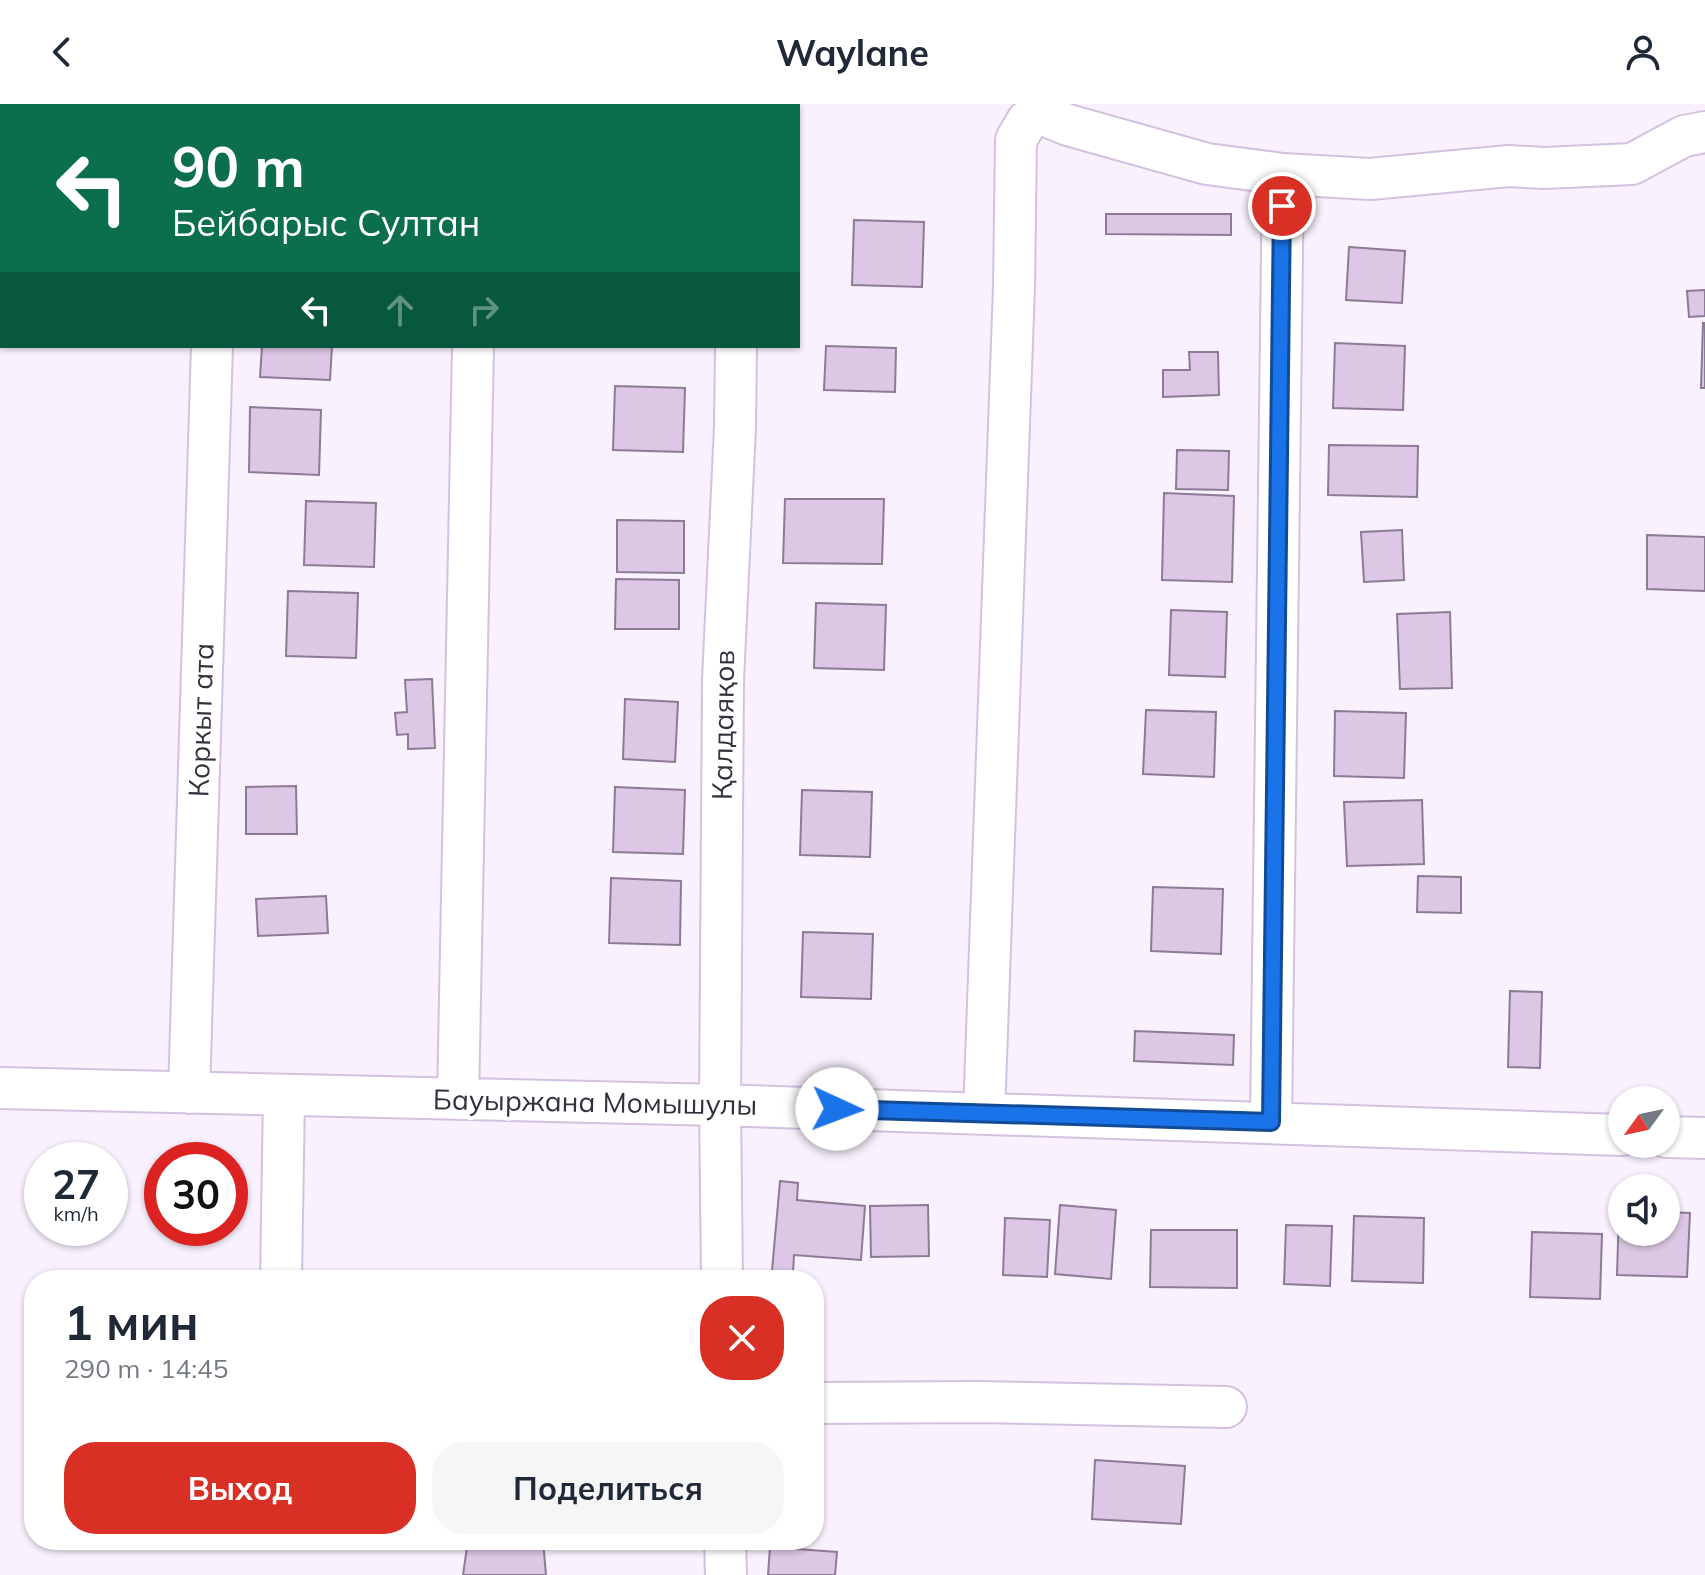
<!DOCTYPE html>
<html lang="ru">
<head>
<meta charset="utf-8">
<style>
  :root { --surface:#fff; --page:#f6f6f7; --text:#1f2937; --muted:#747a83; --accent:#d93025 }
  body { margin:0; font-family:Mulish,sans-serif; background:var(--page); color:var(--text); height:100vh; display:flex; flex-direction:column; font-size:30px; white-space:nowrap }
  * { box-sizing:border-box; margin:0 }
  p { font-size:26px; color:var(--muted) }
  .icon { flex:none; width:44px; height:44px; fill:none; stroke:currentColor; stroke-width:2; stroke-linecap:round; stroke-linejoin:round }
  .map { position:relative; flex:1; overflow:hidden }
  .panel { position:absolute; left:24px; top:1166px; width:800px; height:280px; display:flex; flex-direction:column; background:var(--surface); border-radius:32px; box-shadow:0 2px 6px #0004 }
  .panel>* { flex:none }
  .guide { position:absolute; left:0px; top:0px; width:800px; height:244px; box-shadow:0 2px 6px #0004; background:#0b6e4f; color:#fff; overflow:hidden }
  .needle { width:52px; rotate:237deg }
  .buttons { position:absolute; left:1608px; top:982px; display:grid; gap:16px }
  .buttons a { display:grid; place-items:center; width:72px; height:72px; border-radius:50%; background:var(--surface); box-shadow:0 2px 6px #0004; font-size:40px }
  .speed { position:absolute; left:24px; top:1038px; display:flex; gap:16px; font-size:40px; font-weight:700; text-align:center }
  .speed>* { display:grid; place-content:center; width:104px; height:104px; border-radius:50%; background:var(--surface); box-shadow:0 2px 6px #0004; line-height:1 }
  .speed small { font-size:20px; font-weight:400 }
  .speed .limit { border:12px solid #d22; background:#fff; color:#111 }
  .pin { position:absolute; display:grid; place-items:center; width:68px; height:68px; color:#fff; margin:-34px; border:4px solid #fff; border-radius:50%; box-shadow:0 2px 8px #0007 }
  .me { position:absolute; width:88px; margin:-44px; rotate:92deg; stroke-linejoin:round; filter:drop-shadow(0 0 6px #0008) }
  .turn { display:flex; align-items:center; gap:28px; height:168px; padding:0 40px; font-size:36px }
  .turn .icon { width:104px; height:104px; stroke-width:2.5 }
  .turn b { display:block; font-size:56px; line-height:68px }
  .lanes { display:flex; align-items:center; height:76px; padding:0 40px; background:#0003; justify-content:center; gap:40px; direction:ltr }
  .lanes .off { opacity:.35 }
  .round { display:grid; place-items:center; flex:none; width:84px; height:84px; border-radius:32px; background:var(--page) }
  .head { display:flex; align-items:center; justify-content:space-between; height:136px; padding:0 40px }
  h1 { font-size:48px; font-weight:700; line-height:60px }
  .cta { display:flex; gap:16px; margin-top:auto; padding:16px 40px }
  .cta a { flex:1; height:92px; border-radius:32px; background:var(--accent); color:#fff; font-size:32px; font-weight:700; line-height:92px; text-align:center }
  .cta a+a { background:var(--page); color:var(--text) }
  header { display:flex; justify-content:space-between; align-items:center; height:104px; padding:0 40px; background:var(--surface); font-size:36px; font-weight:700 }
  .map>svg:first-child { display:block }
  .building { fill:#dcc7e5; stroke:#8d7a96; stroke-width:2 }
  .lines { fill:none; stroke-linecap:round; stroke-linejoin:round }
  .minor-casing { stroke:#d4c1e0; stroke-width:44 }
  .minor { stroke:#fff; stroke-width:40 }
  .route-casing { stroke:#114b97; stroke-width:20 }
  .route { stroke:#1a73e8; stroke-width:14 }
  .labels { text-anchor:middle; stroke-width:8; stroke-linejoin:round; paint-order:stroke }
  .street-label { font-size:28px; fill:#37303c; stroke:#fff }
</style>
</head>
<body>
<header><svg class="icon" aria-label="back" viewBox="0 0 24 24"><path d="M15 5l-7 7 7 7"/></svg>Waylane<svg class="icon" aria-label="person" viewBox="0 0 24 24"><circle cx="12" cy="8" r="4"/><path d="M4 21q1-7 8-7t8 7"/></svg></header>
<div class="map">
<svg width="1705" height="1471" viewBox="0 0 1705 1471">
  <rect width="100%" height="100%" fill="#f9f1fe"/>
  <path class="building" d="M1106,110H1231V131L1106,130Z
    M854,116L924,118L922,183L852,181Z
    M1349,143L1405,147L1402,199L1346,196Z
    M1705,186V212L1689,213L1687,187Z
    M1703,219H1705V284H1701Z
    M1335,239L1405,242L1403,306L1333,304Z
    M262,242H332L330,276L260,273Z
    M826,242L896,244L895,288L824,286Z
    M1189,248H1218L1219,291L1163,293V266H1190Z
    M615,282L685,284L683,348L613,346Z
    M250,303L321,306L319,371L249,368Z
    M1329,341L1418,342L1417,393L1328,391Z
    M1177,346L1229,347L1228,386L1176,385Z
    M1164,389L1234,392L1232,478L1162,476Z
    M785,395H884L882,460L783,459Z
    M306,397L376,399L374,463L304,461Z
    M617,416L684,417V469L617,468Z
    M1402,426L1404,476L1364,478L1361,428Z
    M1647,431L1705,433V487L1647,485Z
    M616,475L679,476V525H615Z
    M288,487L358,489L356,554L286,552Z
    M816,499L886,501L884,566L814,564Z
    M1171,506L1227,508L1225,573L1169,571Z
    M1450,508L1452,584L1400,585L1397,510Z
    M432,575L435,644L408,645V630L397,631L395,609L407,608L405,576Z
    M625,595L678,598L675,658L623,655Z
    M1146,606L1216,608L1214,673L1143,670Z
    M1335,607L1406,609L1404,674L1334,672Z
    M296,682L297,730H246V683Z
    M615,683L685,686L683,750L613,748Z
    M802,686L872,688L870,753L800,751Z
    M1422,696L1424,760L1347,762L1344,698Z
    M1418,772L1461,773V809L1417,808Z
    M611,774L681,777L680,841L609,839Z
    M1153,783L1223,785L1221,850L1151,847Z
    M326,792L328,829L258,832L256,795Z
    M803,828L873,830L871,895L801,893Z
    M1510,887L1542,888L1540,964L1508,963Z
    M1135,927L1234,931L1233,961L1134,957Z
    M780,1077L798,1079L797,1096L865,1102L861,1156L794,1151L793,1169L772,1167Z
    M928,1101L929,1152L871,1153L870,1102Z
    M1060,1101L1116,1106L1111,1175L1055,1170Z
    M1619,1106H1622V1128H1666V1108L1690,1109L1687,1173L1617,1171Z
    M1354,1112L1424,1114L1423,1179L1352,1177Z
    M1005,1114L1050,1116L1047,1173L1003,1171Z
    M1286,1121L1332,1122L1330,1182L1284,1180Z
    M1151,1126H1237V1184L1150,1183Z
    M1532,1128L1602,1130L1600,1195L1530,1193Z
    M1095,1356L1185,1362L1181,1420L1092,1415Z
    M468,1436H543L546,1471H463Z
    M770,1443L837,1448L835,1471H768Z"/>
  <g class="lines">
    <defs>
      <path id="minor" d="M738,2V0
        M0,984L720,1001L1622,1031
        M189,989L212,242
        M458,995L473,242
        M984,1010L1014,183L1016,36L1027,17L1041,10L1068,21L1207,60L1283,70L1370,75L1509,62L1544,64L1632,60L1684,32L1705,28
        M1271,1018L1283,70
        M1666,1033L1705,1034
        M281,1176L284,991
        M722,1176L720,1001L723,576L735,323L736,242
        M814,1299L978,1298L1226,1303
        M725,1436L726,1471"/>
    </defs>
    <use href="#minor" class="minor-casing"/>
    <use href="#minor" class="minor"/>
  </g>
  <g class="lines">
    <defs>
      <path id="route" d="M837,1005L1271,1018L1282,102"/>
    </defs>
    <use href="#route" class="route-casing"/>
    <use href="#route" class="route"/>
  </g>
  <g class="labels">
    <g class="street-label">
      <text transform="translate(201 616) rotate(-88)" y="10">Коркыт ата</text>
      <text transform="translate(723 621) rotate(-89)" y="10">Қалдаяқов</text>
      <text transform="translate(595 998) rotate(1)" y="10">Бауыржана Момышулы</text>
    </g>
  </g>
</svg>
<div class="buttons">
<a><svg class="needle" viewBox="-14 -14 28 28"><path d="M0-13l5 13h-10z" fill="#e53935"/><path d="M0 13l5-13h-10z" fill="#747a83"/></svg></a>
<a><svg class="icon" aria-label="sound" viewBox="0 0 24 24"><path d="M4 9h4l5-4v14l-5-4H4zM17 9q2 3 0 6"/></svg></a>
</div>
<div class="speed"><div>27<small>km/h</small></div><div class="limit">30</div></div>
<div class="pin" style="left:1282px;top:102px;background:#d93025"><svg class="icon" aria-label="arrive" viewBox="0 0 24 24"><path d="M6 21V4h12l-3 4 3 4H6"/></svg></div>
<svg class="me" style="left:837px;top:1005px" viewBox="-20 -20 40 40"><circle r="19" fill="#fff"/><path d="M0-13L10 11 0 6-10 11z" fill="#1a73e8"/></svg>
<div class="guide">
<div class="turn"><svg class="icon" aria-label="left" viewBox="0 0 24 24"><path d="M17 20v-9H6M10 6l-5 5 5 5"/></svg><div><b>90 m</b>Бейбарыс Султан</div></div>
<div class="lanes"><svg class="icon" aria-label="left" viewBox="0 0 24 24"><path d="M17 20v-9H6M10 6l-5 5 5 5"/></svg><svg class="icon off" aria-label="ahead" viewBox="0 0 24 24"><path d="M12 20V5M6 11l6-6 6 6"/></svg><svg class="icon off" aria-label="right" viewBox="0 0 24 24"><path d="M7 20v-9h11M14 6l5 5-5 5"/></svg></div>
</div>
<section class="panel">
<div class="head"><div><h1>1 мин</h1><p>290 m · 14:45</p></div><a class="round" style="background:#d93025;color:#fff"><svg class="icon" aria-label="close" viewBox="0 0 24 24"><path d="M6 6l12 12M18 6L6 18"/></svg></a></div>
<div class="cta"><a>Выход</a><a>Поделиться</a></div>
</section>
</div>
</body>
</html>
